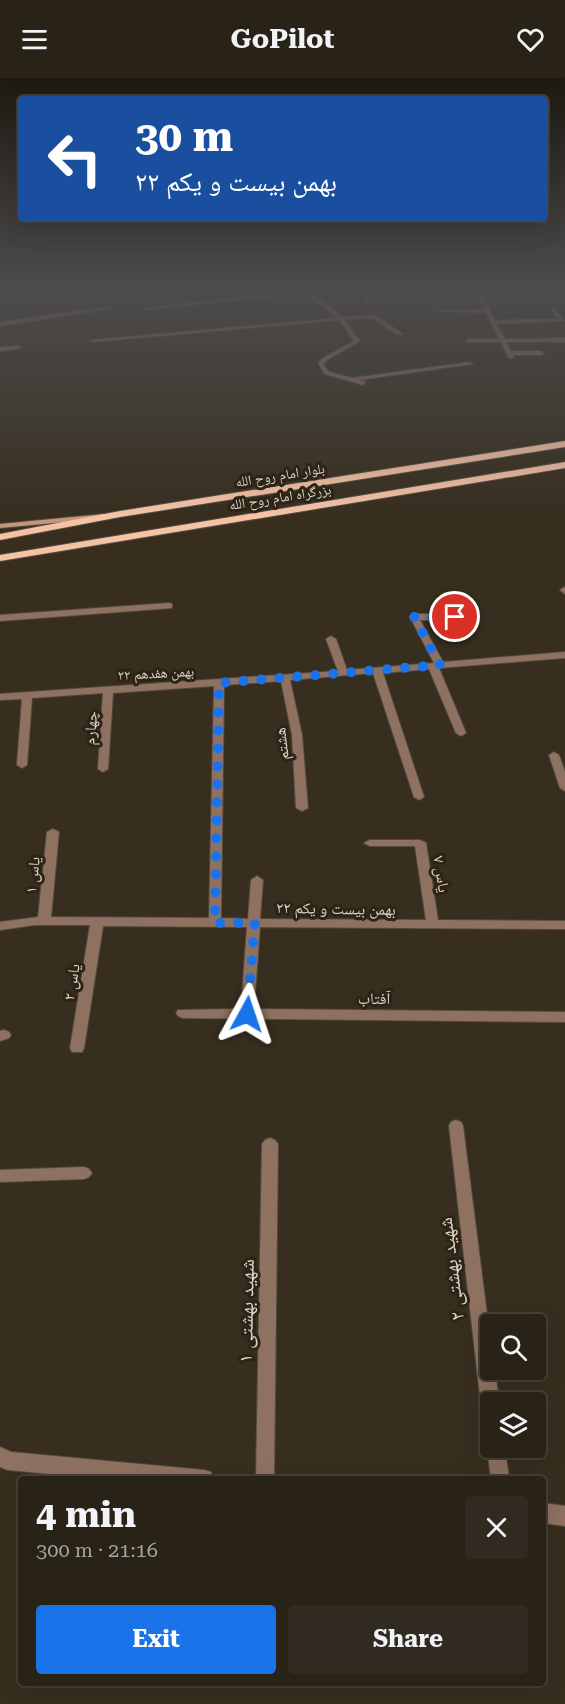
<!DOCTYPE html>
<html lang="en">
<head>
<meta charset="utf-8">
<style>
  :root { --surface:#292217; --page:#312a20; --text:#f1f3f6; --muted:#a5a4a1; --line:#453f36; --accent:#1a73e8 }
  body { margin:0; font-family:"Roboto Serif","Noto Naskh Arabic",serif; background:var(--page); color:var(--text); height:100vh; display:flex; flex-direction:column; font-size:22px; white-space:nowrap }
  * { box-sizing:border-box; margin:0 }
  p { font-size:20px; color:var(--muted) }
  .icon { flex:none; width:33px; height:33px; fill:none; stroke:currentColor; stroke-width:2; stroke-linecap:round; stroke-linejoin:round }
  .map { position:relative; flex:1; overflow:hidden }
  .panel { position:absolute; left:18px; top:1398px; width:528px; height:210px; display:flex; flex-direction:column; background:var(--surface); border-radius:6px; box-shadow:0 6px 24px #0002,0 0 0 2px var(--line) }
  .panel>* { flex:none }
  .hud { position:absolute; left:18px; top:18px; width:530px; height:126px; border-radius:6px; box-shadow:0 6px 24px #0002,0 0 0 2px var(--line); background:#1a4fa0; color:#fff; overflow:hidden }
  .controls { position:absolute; left:480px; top:1236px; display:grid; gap:12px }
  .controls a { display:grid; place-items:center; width:66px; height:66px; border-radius:6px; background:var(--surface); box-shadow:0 6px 24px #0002,0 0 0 2px var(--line); font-size:30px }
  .pin { position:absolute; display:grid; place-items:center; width:51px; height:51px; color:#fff; margin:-26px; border:3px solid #fff; border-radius:50%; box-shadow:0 2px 6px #0007 }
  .me { position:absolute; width:66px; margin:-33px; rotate:5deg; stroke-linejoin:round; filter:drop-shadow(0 0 4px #0008) }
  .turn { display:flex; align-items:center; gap:21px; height:126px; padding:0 18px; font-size:27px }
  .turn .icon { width:78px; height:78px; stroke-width:2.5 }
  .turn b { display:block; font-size:42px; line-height:51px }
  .round { display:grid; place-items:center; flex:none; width:63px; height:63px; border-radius:6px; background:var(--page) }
  .overview { display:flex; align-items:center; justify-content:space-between; height:102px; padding:0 18px }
  h1 { font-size:36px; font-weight:700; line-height:45px }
  .cta { display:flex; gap:12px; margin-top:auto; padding:12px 18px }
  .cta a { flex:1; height:69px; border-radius:6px; background:var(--accent); color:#fff; font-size:24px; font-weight:700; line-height:69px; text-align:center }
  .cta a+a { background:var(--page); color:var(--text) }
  header { display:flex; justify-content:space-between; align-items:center; height:78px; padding:0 18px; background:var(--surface); font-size:27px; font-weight:700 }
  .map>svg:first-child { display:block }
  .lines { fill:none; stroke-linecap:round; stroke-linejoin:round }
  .minor-casing { stroke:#544c3e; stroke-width:2 }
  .secondary-casing { stroke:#544c3e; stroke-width:2 }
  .trunk-casing { stroke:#544c3e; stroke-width:2 }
  .minor { fill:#8f7161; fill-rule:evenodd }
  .secondary { fill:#c4957c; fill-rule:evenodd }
  .trunk { fill:#f6c2a6; fill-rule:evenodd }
  .route { stroke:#1a73e8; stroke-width:10; stroke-dasharray:0 18 }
  .labels { text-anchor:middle; stroke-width:6; stroke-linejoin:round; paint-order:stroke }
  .far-street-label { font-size:14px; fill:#d9d3c9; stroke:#2d2415 }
  .street-label { font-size:16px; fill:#d9d3c9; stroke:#2d2415 }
  .near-street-label { font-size:20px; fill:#d9d3c9; stroke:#2d2415 }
</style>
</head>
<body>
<header><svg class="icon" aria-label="menu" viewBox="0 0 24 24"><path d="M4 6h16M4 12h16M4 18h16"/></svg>GoPilot<svg class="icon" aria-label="heart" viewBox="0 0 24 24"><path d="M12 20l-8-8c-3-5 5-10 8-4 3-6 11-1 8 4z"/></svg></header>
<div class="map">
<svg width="565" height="1626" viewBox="0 0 565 1626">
  <rect width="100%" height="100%" fill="#372e1f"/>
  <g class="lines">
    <defs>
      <path id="minor" d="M301,210L310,212L342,239L375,237L403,256L398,257L372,240L344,242L360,263L327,282L323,286L329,294L352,300L470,284L473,286L359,302L365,304L363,307L325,296L318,285L323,280L354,263L339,242L93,264L90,262L337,240L306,215L146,232L143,230L303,212Z
        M364,210H368L369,223L365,222Z
        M474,210H478L495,242L558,241L551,232L554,230L565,243L497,246L505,261L565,260V264H506L511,273H541L544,275L541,277H513L514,279L511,281L508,279L501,264H466L468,261H499L486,235L432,233L484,231Z
        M560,210H565V213Z
        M113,228L111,231L0,248V244Z
        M0,269L19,268L22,270L0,273Z
        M564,509L565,510V516L560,512Z
        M169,525L172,526V530L0,543V537Z
        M414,536H476L480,539L476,542H420L443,584L565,574V580L439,590L466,655L461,658L456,655L429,591L383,595L424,719L419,722L414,719L373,595L290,602L302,657L308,730L302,733L296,730L292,657L281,603L224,607L221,840L248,841L251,802L257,798L263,802L260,841L426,842L415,768H370L364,765L370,762H420L426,765L438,842L565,843V851L260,849L254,931L565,934V944L183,940L178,938L176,935L178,932L241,931L247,849L103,848L84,970L82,974H72L70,970L90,847H35L0,852V844L38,839L47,754L53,751L59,754L51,839L209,840L214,608L113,615L108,691L103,694L98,691L103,615L32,620L27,687L22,690L17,687L22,621L0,622V616L338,593L326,561L331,558L336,561L347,592L434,585L410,539Z
        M554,674L559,677L565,694V713L560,710L549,677Z
        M4,952L9,954L11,957L9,960L0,963V953Z
        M456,1042L461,1044L463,1048L490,1260V1292H495L499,1324H490V1336L484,1333L481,1327L449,1048L451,1044Z
        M270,1060L275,1062L278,1066L274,1401H256L262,1066L265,1062Z
        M84,1089L89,1091L92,1095L89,1099L84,1101L0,1104V1092Z
        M490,1363V1370H505L509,1401H491L487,1370Z
        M0,1369L11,1374L204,1392L211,1394L213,1401H102L8,1392L0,1389Z
        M543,1425L565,1428V1448L543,1445Z"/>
      <path id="secondary" d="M104,436H107V440L0,450V446Z"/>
      <path id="trunk" d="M565,363V369L120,439L0,462V456L120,433Z
        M565,384V390L0,483V477Z"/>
    </defs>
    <use href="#minor" class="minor-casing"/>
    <use href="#secondary" class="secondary-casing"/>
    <use href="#trunk" class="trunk-casing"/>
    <use href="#minor" class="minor"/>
    <use href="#secondary" class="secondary"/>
    <use href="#trunk" class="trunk"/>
  </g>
  <linearGradient id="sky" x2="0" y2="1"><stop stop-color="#1e1911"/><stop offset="0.48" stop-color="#4d4c4d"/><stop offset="1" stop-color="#4d4c4d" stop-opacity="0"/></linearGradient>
  <rect width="565" height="437" fill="url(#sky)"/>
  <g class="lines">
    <path class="route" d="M247,936L255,845H215L219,605L440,587L414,539H455"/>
  </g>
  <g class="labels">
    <g class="far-street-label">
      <text transform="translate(280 397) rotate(-9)" y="5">بلوار امام روح الله</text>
      <text transform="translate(280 419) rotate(-9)" y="5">بزرگراه امام روح الله</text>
      <text transform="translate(156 595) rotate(-3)" y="5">۲۲ بهمن هفدهم</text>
    </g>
    <g class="street-label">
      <text transform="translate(90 650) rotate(-86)" y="6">چهارم</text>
      <text transform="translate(281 666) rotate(-97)" y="6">هشتم</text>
      <text transform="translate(442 796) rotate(81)" y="6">یاس ۷</text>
      <text transform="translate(32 797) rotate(-84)" y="6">یاس ۱</text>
      <text transform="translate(336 830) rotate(1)" y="6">۲۲ بهمن بیست و یکم</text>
      <text transform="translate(71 904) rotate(-81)" y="6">یاس ۲</text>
      <text x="374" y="926">آفتاب</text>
    </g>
    <g class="near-street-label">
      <text transform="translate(451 1191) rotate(-97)" y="7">شهید بهشتی ۲</text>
      <text transform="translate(246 1233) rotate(-89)" y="7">شهید بهشتی ۱</text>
    </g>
  </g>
</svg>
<div class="controls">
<a><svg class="icon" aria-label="search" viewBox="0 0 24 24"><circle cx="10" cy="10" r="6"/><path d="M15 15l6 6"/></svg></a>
<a><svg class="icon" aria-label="layers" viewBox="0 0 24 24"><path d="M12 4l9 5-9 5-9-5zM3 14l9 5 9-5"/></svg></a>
</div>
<div class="pin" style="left:455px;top:539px;background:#d93025"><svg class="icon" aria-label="arrive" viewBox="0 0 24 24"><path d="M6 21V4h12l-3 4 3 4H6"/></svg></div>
<svg class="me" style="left:247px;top:936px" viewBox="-20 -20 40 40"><path d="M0-17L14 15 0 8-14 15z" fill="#1a73e8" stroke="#fff" stroke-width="4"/></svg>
<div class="hud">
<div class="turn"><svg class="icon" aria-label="left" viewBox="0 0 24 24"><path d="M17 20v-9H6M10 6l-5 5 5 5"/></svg><div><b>30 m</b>۲۲ بهمن بیست و یکم</div></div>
</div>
<section class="panel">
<div class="overview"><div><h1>4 min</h1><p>300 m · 21:16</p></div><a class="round"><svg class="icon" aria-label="close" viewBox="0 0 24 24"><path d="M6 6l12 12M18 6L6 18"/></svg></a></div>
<div class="cta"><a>Exit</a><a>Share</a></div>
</section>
</div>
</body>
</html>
